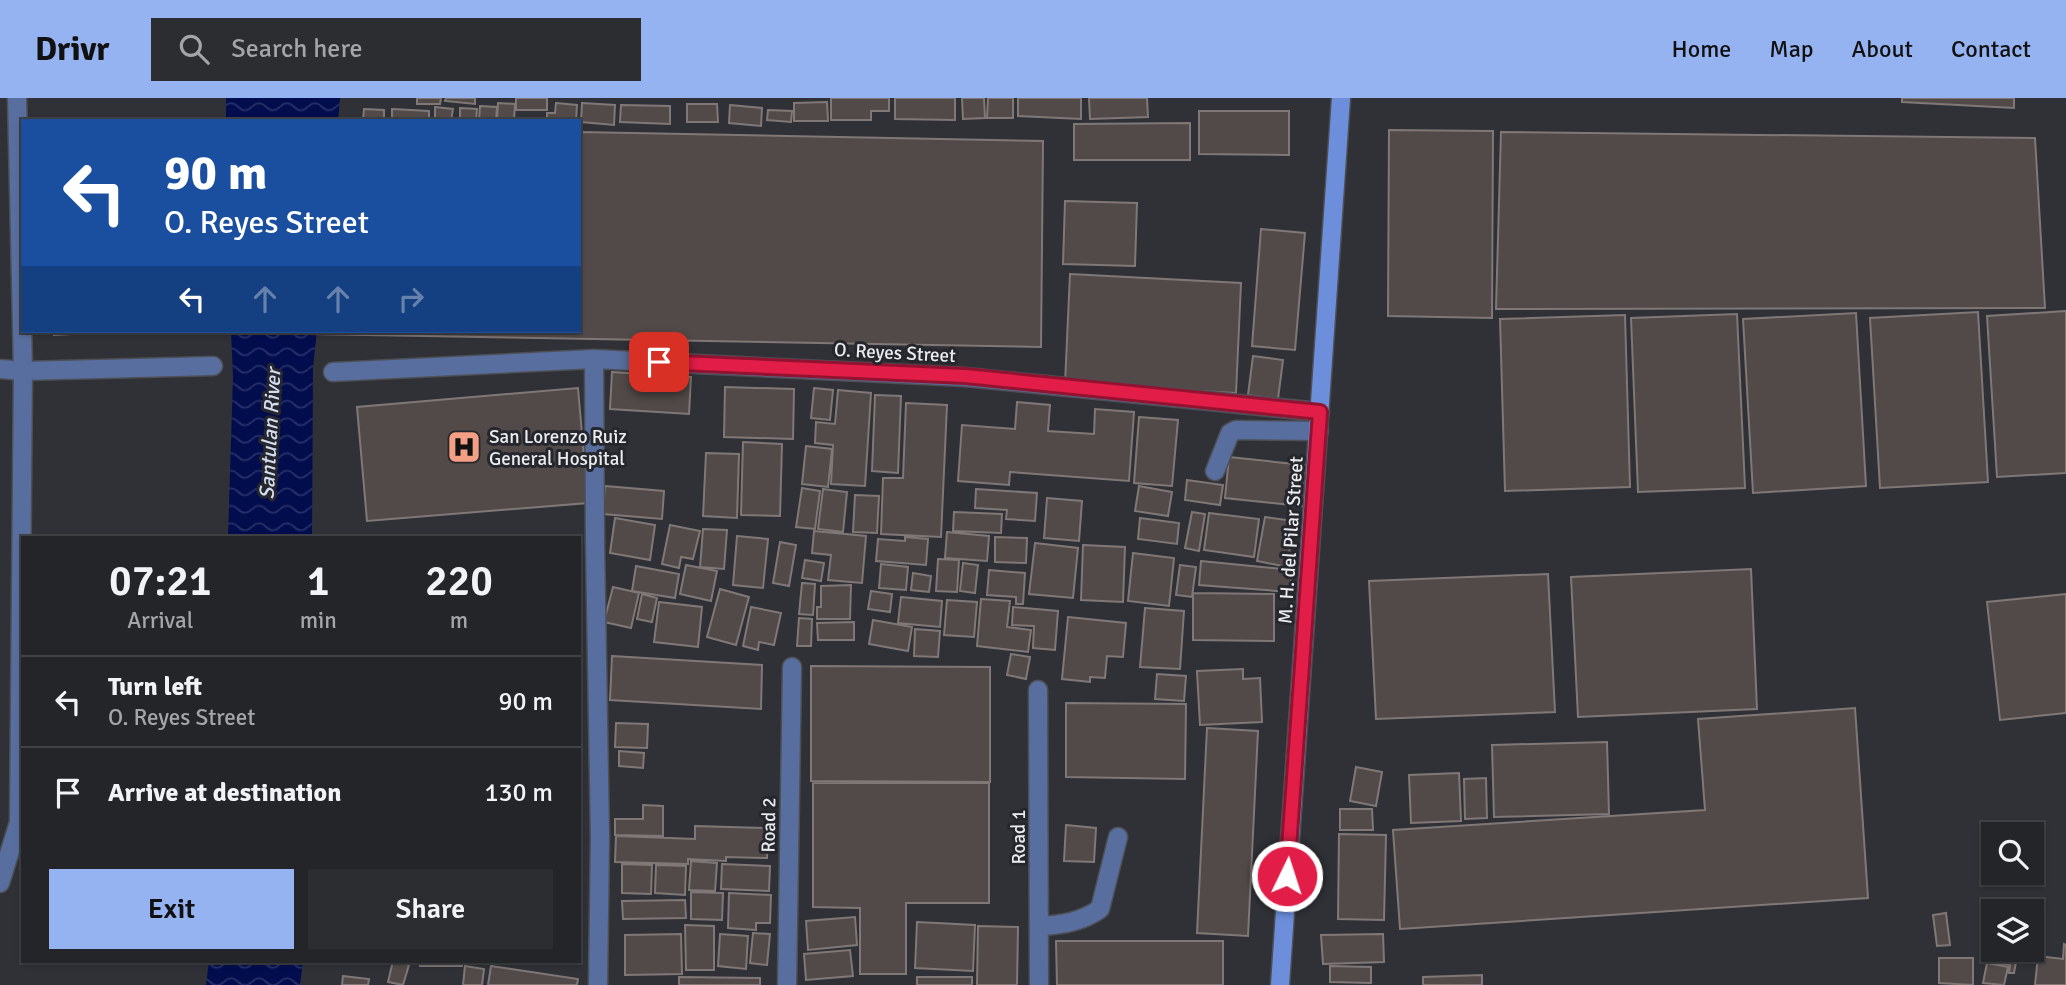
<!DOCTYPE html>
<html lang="en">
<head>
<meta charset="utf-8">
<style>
  :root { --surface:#232529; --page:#2b2d31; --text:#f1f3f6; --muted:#a3a5a8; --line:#404246; --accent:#95b2f1 }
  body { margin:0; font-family:Signika,sans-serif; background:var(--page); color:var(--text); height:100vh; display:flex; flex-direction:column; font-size:26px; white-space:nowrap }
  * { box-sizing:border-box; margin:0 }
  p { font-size:23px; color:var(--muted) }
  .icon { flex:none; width:38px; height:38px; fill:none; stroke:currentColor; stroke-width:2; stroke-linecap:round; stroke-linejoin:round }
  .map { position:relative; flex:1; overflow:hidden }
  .drawer { position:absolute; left:21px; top:438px; width:560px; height:427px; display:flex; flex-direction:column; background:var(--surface); border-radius:0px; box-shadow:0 2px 5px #0004,0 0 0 2px var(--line) }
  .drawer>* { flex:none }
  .banner { position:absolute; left:21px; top:21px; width:560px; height:214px; border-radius:0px; box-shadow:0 2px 5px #0004,0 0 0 2px var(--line); background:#1a4fa0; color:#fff; overflow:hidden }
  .controls { position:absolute; left:1981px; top:724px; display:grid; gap:14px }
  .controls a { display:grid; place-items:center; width:63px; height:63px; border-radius:0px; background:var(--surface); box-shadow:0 2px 5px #0004,0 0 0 2px var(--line); font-size:35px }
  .pin { position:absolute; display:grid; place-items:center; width:60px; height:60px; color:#fff; margin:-30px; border-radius:14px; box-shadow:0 4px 10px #0006 }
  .me { position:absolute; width:77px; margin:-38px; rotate:4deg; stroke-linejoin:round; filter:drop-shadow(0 0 5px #0008) }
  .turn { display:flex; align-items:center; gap:24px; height:147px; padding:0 28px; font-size:32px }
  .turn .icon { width:91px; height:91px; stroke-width:2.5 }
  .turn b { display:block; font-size:49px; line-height:60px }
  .lanes { display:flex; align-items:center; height:66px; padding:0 28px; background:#0003; justify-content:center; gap:35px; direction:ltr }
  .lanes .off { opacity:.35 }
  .eta { display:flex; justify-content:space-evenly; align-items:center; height:119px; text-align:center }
  .eta b { font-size:42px; font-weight:600; line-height:49px }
  .primary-button { display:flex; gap:14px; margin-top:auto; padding:14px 28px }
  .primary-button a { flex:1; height:80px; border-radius:0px; background:var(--accent); color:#111; font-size:28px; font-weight:600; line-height:80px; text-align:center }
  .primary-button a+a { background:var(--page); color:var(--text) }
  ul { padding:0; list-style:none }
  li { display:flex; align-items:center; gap:21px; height:91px; padding:0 28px; border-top:2px solid var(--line) }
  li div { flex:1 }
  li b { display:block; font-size:26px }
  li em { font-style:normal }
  header { display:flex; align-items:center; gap:42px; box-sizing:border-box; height:98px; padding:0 35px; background:var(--accent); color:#111 }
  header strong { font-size:33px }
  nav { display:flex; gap:38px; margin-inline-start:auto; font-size:24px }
  .search { width:490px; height:63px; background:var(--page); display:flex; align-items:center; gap:18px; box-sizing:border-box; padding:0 24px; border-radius:0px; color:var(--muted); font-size:26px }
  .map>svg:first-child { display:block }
  .water { fill:url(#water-waves) }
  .building { fill:#514a48; stroke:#807876; stroke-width:2 }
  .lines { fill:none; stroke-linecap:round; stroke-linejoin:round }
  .service-casing { stroke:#4d4f55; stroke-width:21 }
  .minor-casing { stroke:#4d4f55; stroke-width:21 }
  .secondary-casing { stroke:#4d4f55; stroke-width:21 }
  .service { stroke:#586e9e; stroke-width:18 }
  .minor { stroke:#586e9e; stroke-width:18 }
  .secondary { stroke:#6c8edb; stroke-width:18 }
  .route-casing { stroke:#92132f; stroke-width:18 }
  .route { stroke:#e11d48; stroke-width:12 }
  .labels { text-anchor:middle; stroke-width:6; stroke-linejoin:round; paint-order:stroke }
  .street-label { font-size:19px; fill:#eaecf0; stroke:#25272d }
  .poi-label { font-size:19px; fill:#eaecf0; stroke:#25272d; text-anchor:start }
  .water-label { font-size:21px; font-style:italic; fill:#d3dcf1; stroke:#25272d }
</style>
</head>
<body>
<header>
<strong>Drivr</strong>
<div class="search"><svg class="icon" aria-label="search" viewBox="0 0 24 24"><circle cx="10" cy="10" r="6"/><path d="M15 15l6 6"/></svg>Search here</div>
<nav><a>Home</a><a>Map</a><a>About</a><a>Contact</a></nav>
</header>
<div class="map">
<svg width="2066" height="887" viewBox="0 0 2066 887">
  <defs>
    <pattern id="water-waves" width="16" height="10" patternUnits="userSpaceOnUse" patternTransform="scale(1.75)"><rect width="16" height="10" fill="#020d4e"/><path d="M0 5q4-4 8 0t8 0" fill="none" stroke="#273068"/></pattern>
  </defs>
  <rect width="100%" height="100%" fill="#2f3137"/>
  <path class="water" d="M226,0H340L338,23H226Z
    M231,233H317L313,269L312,439H228L233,278Z
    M209,863H303L300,887H206Z"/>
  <path class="building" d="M417,0H441L440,6H417Z
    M446,0H475V6L445,3Z
    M516,0H547V12H516Z
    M831,0H889V13H871V22H831Z
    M895,0H955V22L895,21Z
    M962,0H984L985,20L963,21Z
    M988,0H1013V20H987Z
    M1018,0H1081V21L1018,18Z
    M1089,0H1147L1148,19L1090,21Z
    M1902,0H2014V10L1902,4Z
    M827,4L828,23H794V5Z
    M498,5L515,6L514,23L497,22Z
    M556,5L577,7L576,23H547V15H555Z
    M582,5L615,7L614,27L581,24Z
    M687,6H717L718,24H687Z
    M621,7L670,8V26L620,24Z
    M730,7L762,10L761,28L729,25Z
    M480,8L497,9L496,23H479Z
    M435,9L453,11L451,23H435Z
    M460,10L477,11L476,23H460Z
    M364,11L384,12V23H363Z
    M392,11L429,13V23H392Z
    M768,12L792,13L791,24L767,22Z
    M1199,13H1289V57L1199,56Z
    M1190,25V62H1074V26Z
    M1389,32L1493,33L1492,220L1388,218Z
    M579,34L1043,43L1041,249L309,236V233H579Z
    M1501,34L2035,40L2045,210L1496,211Z
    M1065,103L1137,105L1135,168L1063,166Z
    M1261,131L1305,135L1295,252L1252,248Z
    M1070,176L1241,185L1236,295L1065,286Z
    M2066,213V375L1997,379L1987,218Z
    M1978,214L1988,384L1880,390L1870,220Z
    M1856,215L1866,388L1753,395L1743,221Z
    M1737,216L1745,390L1638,394L1631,220Z
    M1625,217L1630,389L1505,393L1500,221Z
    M53,233H131L54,237Z
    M1253,258L1283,262L1278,301L1248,297Z
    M612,274L691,279L689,316L610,311Z
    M725,289L794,291L793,341L724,339Z
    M578,290L588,405L367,423L357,309Z
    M814,290L833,292L830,322L811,320Z
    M838,292L871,295L865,388L831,386L833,347L815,345L816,324L835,326Z
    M875,297L901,298L898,375L872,373Z
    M1017,304L1050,307L1048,333L1094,336L1095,311L1134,314L1129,383L1010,374L1009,387L958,383L962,327L1015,331Z
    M906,305L947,307L941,439L881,436L883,380H903Z
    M1139,319L1178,322L1172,388L1134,385Z
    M743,344L782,346L780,418L741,417Z
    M806,348L832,351L828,389L802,386Z
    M706,355L739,356L737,420L703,418Z
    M1229,359L1313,368L1309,409L1225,400Z
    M1187,382L1223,387L1220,407L1185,402Z
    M605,388L664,393L662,421L603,416Z
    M1139,388L1172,394L1168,418L1135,413Z
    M802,390L820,393L815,431L796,429Z
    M823,391L847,394L843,434L818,431Z
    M976,391L1037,395L1035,423L1006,421L1007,412L975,410Z
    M855,397L879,398L877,435L853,434Z
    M1047,400L1082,403L1079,443L1044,440Z
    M954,414L1002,416L1001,435L953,433Z
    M1192,414L1205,416L1199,453L1185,450Z
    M1209,415L1259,421L1254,459L1204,452Z
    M1265,419L1294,423L1287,469L1257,463Z
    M615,420L655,427L650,462L610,455Z
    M1140,420L1179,425L1177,446L1138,441Z
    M670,427L700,433L693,461L681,459L679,470L662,466Z
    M703,431L727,432L724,471L700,469Z
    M814,433L866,438L862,485L828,482L831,457L812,455Z
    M947,434L989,438L987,463L945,460Z
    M737,438L768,441L763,490L733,487Z
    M905,439L928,441L926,467L876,463L878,441L905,443Z
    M995,439L1027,440L1026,465L995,464Z
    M780,444L796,447L789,488L773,485Z
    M1035,445L1078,450L1073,500L1029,496Z
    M1083,447L1125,449L1123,504L1081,502Z
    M1133,455L1174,460L1169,508L1128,503Z
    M938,461L959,462L957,494L936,493Z
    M805,462L824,465L821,483L802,480Z
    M1201,463L1292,472L1290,494L1199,487Z
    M963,465L978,467L975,495L960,493Z
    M881,466L908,469L906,492L879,490Z
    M686,467L717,473L711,503L680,496Z
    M1180,467L1196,469L1192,499L1176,497Z
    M636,468L679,476L675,500L632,493Z
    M1751,471L1757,611L1578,619L1571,479Z
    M989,472L1025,475L1023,506H1016V499L987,497Z
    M913,475L931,478L929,494L911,492Z
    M1548,476L1555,614L1376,621L1369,483Z
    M802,485L815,486L813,517L799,516Z
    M851,487L850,521H817V509H821V488Z
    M613,489L639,495L631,530L604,524Z
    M720,491L749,499L736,547L707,539Z
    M871,493L892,496L890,514L868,511Z
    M1193,495L1274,496V543L1193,542Z
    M642,496L657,500L652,524L637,521Z
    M2066,496V615L2000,622L1987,504Z
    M901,499L942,503L940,529L898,525Z
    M981,501L1010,503L1007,529L1031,532L1028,554L977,548Z
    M947,502L977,504L974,539L944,537Z
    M659,504L702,509L698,549L654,544Z
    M751,509L781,515L774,547L759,544L758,552L743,548Z
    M1013,509L1058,513L1055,552L1033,550L1034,528L1012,527Z
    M1145,510L1184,513L1180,571L1140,569Z
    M1068,519L1126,525L1123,559L1107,558L1105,580L1090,579V584L1062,581Z
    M799,520L812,521L811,548H797Z
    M873,522L912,529L908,553L869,546Z
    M854,524V542H818L817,525Z
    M915,531L940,533L938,559L914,558Z
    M1011,556L1030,559L1026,581L1007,577Z
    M612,558L762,567L761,611L610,602Z
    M811,568L990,569V684L811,683Z
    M1243,571V581L1260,580L1262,624L1200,627L1197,573Z
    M1157,576L1186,578L1184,603L1155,601Z
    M1066,605L1186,606L1185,681L1066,679Z
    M1855,610L1868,800L1400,831L1393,732L1705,712L1698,621Z
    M616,625L648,626L647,650L615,649Z
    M1207,630L1258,633L1248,838L1197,835Z
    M1607,644L1609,716L1494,719L1492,647Z
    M619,653L644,655L643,670L619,668Z
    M1356,669L1382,674L1376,708L1350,703Z
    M1459,675L1461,723L1411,725L1409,677Z
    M1486,680L1487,720L1465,721L1464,681Z
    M813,685H989V805H906V876H860V810L813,809Z
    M643,707L663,708V738L615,737V721H643Z
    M1340,711H1372L1373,732H1340Z
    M1066,727L1096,730L1094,764L1064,763Z
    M695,728L768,730L767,760L726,759V763L688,761V766L615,764L616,738L695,741Z
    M1339,736L1386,737L1384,822L1338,821Z
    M691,763L717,765L715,793L689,792Z
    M622,766L652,767L651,796L622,795Z
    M722,766L770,768L769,793L721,791Z
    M656,767L686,768L685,797L655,795Z
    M691,794L723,795L722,822L691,821Z
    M729,795L771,797L770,825H756V832L728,830Z
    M685,802L686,820L623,821L622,803Z
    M1946,815L1950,847L1937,848L1933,817Z
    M855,819L857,847L808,852L806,823Z
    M917,824L975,827L973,873L915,870Z
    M685,827L714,828V872H686Z
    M978,828L1018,829L1017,887H977Z
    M753,835L770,836L767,867L750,865Z
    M681,836L682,876L625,877V837Z
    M720,836L748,838L746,871L718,868Z
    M1383,836L1384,864L1323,866L1321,837Z
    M1056,843H1223V887H1057Z
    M2064,846L2066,847V887H2035L2038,858L2063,861Z
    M1987,847L1993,849V852L2018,853L2014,875H2009L2010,867L1984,863Z
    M850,852L853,878L806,882L804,856Z
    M1939,860H1973V887L1939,885Z
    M393,863L409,867L403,887L388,884Z
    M420,863H462V868H420Z
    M1987,865L2008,869L2004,887L1983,885Z
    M465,868L484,871L482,887H463Z
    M491,868L578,881L577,887H488Z
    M1330,868L1371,869V885L1330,884Z
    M1482,877V887H1423V879Z
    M343,878L369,881L368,887H342Z
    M679,879L760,880V887H679Z
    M917,879H972V887H917Z"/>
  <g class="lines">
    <defs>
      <path id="service" d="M594,261L595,444
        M333,274L594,261L965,279L1320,314
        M1215,373L1230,335L1236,332L1319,333
        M0,785L19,724L23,273L17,0
        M1039,828C1062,827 1081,824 1100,811L1118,739"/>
      <path id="minor" d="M0,271L23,273L213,268
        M595,444L600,739L598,887
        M1038,592L1039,887
        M787,887L792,569"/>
      <path id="secondary" d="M1280,887L1341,0"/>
    </defs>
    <use href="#service" class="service-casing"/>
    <use href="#minor" class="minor-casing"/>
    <use href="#secondary" class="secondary-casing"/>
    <use href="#service" class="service"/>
    <use href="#minor" class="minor"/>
    <use href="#secondary" class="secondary"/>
  </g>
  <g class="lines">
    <defs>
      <path id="route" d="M659,264L965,278L1320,314L1287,778"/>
    </defs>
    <use href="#route" class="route-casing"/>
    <use href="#route" class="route"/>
  </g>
  <defs>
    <symbol id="hospital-square" viewBox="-11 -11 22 22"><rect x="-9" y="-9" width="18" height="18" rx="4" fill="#f39f84" stroke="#25272d"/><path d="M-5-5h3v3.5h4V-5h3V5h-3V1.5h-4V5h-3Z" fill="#111"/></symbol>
  </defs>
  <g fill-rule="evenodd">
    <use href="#hospital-square" x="445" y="330" width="38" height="38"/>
  </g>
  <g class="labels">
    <g class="street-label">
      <text transform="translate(895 254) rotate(3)" y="7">O. Reyes Street</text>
      <text transform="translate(1290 442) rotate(-86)" y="7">M. H. del Pilar Street</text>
      <text transform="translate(768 727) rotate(-89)" y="7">Road 2</text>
      <text transform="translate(1018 739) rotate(-90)" y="7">Road 1</text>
    </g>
    <g class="poi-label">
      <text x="489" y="345">San Lorenzo Ruiz<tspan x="489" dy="22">General Hospital</tspan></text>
    </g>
    <g class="water-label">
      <text transform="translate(270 336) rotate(-87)" y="7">Santulan River</text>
    </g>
  </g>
</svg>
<div class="controls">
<a><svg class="icon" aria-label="search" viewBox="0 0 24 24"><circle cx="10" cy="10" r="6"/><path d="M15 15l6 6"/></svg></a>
<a><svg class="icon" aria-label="layers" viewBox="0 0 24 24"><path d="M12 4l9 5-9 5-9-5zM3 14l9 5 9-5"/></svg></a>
</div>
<div class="pin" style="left:659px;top:264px;background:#d93025"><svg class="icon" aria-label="arrive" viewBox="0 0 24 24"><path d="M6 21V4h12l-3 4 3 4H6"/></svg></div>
<svg class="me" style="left:1287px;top:778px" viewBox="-20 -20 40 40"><circle r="17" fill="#e11d48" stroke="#fff" stroke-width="3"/><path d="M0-11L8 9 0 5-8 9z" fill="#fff"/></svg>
<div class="banner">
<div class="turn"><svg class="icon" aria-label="left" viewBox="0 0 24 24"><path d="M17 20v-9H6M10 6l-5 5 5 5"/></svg><div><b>90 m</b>O. Reyes Street</div></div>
<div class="lanes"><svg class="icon" aria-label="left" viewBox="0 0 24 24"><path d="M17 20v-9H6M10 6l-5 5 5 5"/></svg><svg class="icon off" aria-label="ahead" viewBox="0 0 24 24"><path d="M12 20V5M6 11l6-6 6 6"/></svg><svg class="icon off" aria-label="ahead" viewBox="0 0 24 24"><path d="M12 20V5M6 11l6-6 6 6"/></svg><svg class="icon off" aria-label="right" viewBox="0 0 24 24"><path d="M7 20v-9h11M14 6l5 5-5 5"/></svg></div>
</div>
<section class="drawer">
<div class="eta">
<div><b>07:21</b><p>Arrival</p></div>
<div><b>1</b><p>min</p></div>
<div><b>220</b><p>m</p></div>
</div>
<ul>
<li><svg class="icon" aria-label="left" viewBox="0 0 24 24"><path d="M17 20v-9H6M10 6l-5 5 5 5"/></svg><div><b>Turn left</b><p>O. Reyes Street</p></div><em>90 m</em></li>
<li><svg class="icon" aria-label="arrive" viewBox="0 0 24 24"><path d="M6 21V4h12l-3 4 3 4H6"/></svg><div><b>Arrive at destination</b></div><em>130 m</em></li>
</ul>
<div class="primary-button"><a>Exit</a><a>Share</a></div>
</section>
</div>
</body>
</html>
